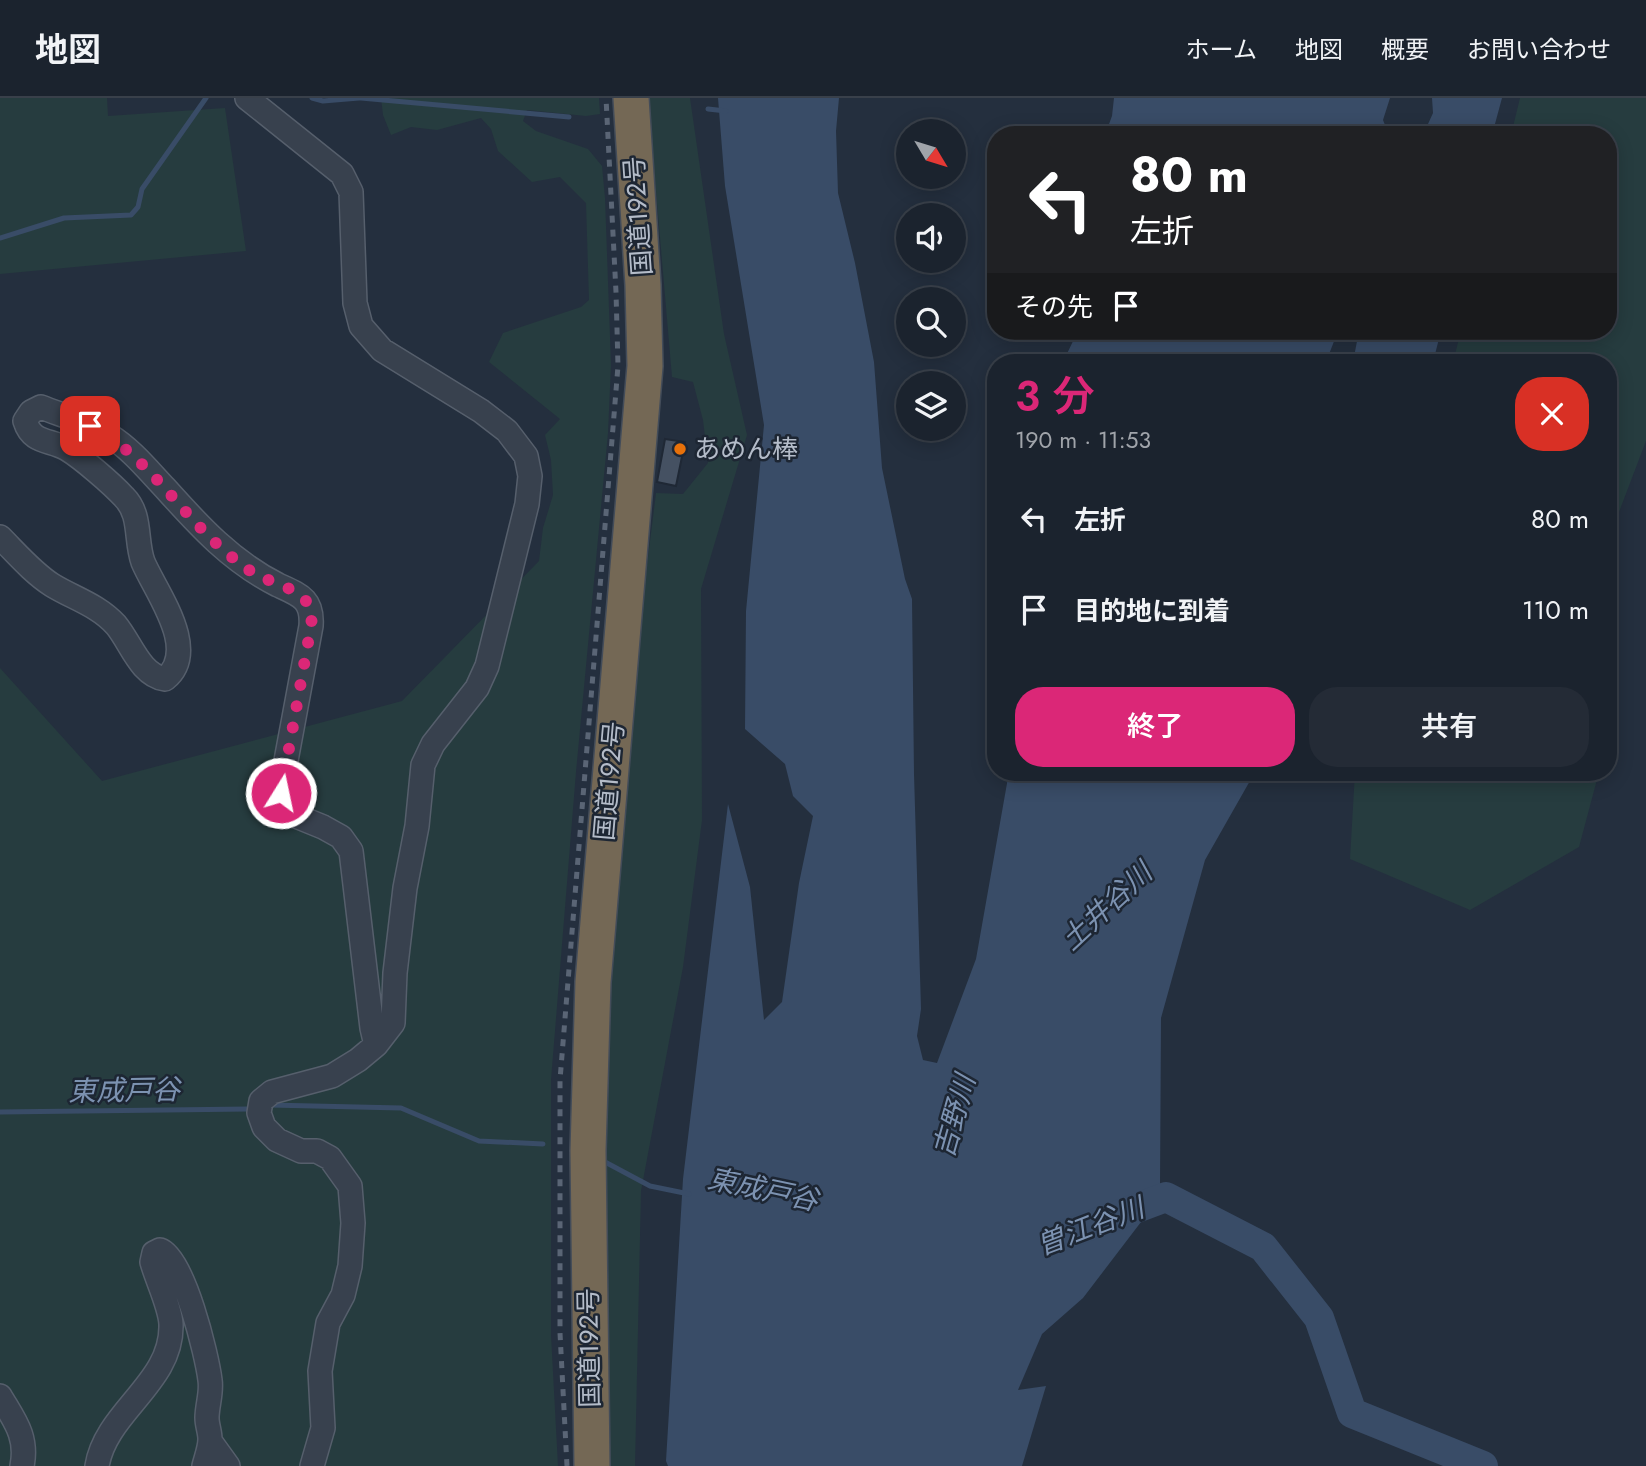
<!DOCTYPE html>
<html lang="ja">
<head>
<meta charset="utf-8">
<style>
  :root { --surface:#1b232e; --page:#242b36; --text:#f1f3f6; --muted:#a0a4aa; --line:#39404a; --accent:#db2777 }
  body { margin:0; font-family:Jost,"Noto Sans JP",sans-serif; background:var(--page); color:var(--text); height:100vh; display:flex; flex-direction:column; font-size:26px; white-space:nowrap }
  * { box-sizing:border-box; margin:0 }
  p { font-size:23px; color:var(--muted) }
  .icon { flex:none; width:38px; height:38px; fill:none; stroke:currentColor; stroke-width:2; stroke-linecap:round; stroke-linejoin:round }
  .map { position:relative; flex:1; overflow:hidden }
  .sheet { position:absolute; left:987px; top:256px; width:630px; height:427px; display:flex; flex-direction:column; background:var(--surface); border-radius:28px; box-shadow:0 4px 18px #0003,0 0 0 2px var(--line) }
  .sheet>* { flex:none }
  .top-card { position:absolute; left:987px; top:28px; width:630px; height:214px; border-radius:28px; box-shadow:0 4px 18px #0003,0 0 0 2px var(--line); background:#202124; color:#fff; overflow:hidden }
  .needle { width:46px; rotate:128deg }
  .fabs { position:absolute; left:896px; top:21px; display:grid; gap:14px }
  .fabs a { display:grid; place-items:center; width:70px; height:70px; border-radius:50%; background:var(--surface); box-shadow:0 4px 18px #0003,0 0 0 2px var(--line); font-size:35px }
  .pin { position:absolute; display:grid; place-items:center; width:60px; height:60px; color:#fff; margin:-30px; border-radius:14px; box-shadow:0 4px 10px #0006 }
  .me { position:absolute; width:77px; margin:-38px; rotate:10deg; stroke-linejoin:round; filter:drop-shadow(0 0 5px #0008) }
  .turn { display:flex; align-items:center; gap:24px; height:147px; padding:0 28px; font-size:32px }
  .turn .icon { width:91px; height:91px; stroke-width:2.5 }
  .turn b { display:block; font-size:49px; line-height:60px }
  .then { display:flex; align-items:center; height:66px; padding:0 28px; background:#0003; gap:14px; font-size:26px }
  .round { display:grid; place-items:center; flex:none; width:74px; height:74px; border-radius:28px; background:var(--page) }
  .head { display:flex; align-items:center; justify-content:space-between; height:119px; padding:0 28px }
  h1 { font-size:42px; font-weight:600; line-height:52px; color:var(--accent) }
  .button { display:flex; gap:14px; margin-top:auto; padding:14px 28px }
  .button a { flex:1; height:80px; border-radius:28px; background:var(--accent); color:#fff; font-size:28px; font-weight:600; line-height:80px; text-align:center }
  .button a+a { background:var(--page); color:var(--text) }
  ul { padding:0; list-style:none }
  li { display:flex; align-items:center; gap:21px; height:91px; padding:0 28px }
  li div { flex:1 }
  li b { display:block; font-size:26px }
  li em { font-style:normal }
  header { display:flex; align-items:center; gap:42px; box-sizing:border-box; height:98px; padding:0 35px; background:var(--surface); border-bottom:2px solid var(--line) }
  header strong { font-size:33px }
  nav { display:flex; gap:38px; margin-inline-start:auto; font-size:24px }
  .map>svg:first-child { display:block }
  .green { fill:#263c3f }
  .water { fill:#394c67 }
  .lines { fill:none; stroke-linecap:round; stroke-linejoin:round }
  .stream { stroke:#394c67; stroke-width:5 }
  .river { stroke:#394c67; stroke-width:30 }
  .building { fill:#455162; stroke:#1f2835; stroke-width:2 }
  .minor-casing { stroke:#565f6c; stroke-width:26 }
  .highway-casing { stroke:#434c59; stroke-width:38 }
  .minor { stroke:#38414e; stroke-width:23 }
  .highway { stroke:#746855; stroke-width:35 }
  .rail { stroke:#5a6575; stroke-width:5; stroke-dasharray:7 7; stroke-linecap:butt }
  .route { stroke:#db2777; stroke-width:12; stroke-dasharray:0 21.6 }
  .food-dot { fill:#e8710a; stroke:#1d2633; stroke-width:2.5 }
  .labels { text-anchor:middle; stroke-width:5; stroke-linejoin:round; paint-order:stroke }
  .street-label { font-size:26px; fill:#b4bcc9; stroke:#1d2633 }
  .poi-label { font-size:26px; fill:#b4bcc9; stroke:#1d2633; text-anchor:start }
  .water-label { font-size:28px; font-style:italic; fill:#7c92b1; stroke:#1d2633 }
</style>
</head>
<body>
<header>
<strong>地図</strong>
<nav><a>ホーム</a><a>地図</a><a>概要</a><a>お問い合わせ</a></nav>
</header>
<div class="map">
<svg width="1646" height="1368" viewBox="0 0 1646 1368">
  <rect width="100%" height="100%" fill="#242f3e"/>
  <path class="green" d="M0,0H107L108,18L225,10L246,153L0,176Z
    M381,0H599L600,16L586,18L527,12L523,23L536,33L588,51L602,68L605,100L611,267L608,335L576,674L551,982V1237L558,1368H0V570L102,683L402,603L539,463L543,430L553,397L551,362L545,337L560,321L489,264L503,235L581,209L589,202L586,105L560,79L532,84L498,53L491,31L481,20L437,32L411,29L391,37L383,17Z
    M648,0H690L724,236L747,337L701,491L702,722L683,869L641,1093L635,1368H609L606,1295V930L638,539L656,395L683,396L708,365L703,322L693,284L672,279Z
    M1520,0H1646V343L1608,443V264H1453L1461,233H1608V37H1511Z
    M1355,674H1599L1579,749L1470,812L1350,761Z"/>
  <path class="water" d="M718,0H839L836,33L838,95L855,165L874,264L882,370L905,481L912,501L914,676L921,911L917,938L923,962L937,965L976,861L1009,674H1255L1205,762L1161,920L1160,1087L1096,1118L1102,1133L1141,1124L1083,1200L1042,1236L1018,1292L1046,1288L1022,1368H668L666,1363L683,1081L728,706L750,789L764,922L782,904L799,785L813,718L793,698L785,666L745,631L746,513L764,327L725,88Z
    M1114,0H1390L1383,22L1389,37H1105L1112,18Z
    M1432,0H1502L1492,37H1423L1433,15Z
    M1075,233H1338L1326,264H1063L1075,239Z
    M1359,233H1441L1433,264H1353Z"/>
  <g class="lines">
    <path class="stream" d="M312,0L323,3L359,0
      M361,0L569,19
      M708,11L726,13
      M0,140L64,120L131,117L138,109L142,91L206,0
      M270,1007L401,1010L479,1043L543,1046
      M0,1014L248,1011
      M605,1064L650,1088L689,1096"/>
    <path class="river" d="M1062,1138L1166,1099L1263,1149L1319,1220L1352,1315L1483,1368"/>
  </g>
  <path class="building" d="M665,341L685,344L676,388L657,384Z"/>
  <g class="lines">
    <defs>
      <path id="minor" d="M247,0L342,76L351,94L355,205L361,228L382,252L481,313L507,333L526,358L530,378L527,406L487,568L477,590L433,646L423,667L417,728L405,790L395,875L393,925L376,947L358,962L332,978L272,994L261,1003L259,1015L264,1029L277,1042L301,1053H317L330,1060L350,1088L353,1125L350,1168L343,1197L328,1225L320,1273L323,1330L312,1368
        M0,439C16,455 33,475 52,487C73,500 98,507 116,527C131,545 140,577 165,581C201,552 155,493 143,464C135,442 142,417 124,399C112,386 82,360 67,351C50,341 32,346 25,323L31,314L41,309C64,318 89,325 110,338C131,351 148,372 165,390C199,428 232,464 278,487C300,497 313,501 311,528L280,695L285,710L296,718L323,729L341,739L351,753L372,930L376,947
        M0,1298C14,1322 28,1338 22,1368
        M210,1343L228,1368
        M97,1368C106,1313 173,1285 171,1226C170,1208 157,1182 152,1164L154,1155L160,1152C183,1159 207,1257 210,1282C212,1295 207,1307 207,1320C207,1327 210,1334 210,1341C210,1350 206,1360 204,1368"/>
      <path id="highway" d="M592,1368L588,1053L593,884L645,268L643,187L631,0"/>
    </defs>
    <use href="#minor" class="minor-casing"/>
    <use href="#highway" class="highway-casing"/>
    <use href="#minor" class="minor"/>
    <use href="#highway" class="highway"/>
    <path class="rail" d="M567,1368L560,1235V982L618,268L616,194L606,0"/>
  </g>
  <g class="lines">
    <path class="route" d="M90,328C150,358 181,419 232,459C241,466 249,473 259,478C274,485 295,490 306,503C313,511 312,519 311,528L281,695"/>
  </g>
  <circle class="food-dot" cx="680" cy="351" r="7"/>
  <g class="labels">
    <g class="street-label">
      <text transform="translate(638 118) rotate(-94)" y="9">国道192号</text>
      <text transform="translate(609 683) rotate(-85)" y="9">国道192号</text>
      <text transform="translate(589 1250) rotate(-91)" y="9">国道192号</text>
    </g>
    <g class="poi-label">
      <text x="694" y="360">あめん棒</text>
    </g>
    <g class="water-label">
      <text transform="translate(1106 808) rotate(-43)" y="10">土井谷川</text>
      <text transform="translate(124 992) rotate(-1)" y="10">東成戸谷</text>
      <text transform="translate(954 1018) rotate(-74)" y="10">吉野川</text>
      <text transform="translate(763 1091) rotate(12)" y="10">東成戸谷</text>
      <text transform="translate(1090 1128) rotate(-21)" y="10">曽江谷川</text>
    </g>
  </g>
</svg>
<div class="fabs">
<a><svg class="needle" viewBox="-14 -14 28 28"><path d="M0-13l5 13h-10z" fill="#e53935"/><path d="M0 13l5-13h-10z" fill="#a0a4aa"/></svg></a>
<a><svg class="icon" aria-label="sound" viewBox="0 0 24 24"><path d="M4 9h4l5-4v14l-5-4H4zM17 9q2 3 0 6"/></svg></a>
<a><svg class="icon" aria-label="search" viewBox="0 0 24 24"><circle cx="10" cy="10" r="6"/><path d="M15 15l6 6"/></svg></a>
<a><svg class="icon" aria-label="layers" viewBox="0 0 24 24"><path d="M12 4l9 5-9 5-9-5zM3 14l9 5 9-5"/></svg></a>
</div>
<div class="pin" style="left:90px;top:328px;background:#d93025"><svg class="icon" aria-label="arrive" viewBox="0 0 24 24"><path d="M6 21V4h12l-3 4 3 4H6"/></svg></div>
<svg class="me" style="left:281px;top:695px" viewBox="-20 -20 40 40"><circle r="17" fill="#db2777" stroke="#fff" stroke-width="3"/><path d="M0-11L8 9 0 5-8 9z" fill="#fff"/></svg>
<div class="top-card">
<div class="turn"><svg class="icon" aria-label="left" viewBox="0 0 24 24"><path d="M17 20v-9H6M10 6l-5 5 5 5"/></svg><div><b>80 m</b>左折</div></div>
<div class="then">その先<svg class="icon" aria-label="arrive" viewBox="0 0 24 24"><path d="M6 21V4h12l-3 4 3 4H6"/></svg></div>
</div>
<section class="sheet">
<div class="head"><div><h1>3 分</h1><p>190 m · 11:53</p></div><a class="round" style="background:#d93025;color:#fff"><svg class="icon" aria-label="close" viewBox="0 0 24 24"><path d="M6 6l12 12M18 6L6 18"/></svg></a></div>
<ul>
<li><svg class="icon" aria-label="left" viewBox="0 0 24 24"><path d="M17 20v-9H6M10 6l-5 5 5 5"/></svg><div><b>左折</b></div><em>80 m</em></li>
<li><svg class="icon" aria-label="arrive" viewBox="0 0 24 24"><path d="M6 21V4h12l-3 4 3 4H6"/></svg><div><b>目的地に到着</b></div><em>110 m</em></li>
</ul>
<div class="button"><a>終了</a><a>共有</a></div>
</section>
</div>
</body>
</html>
